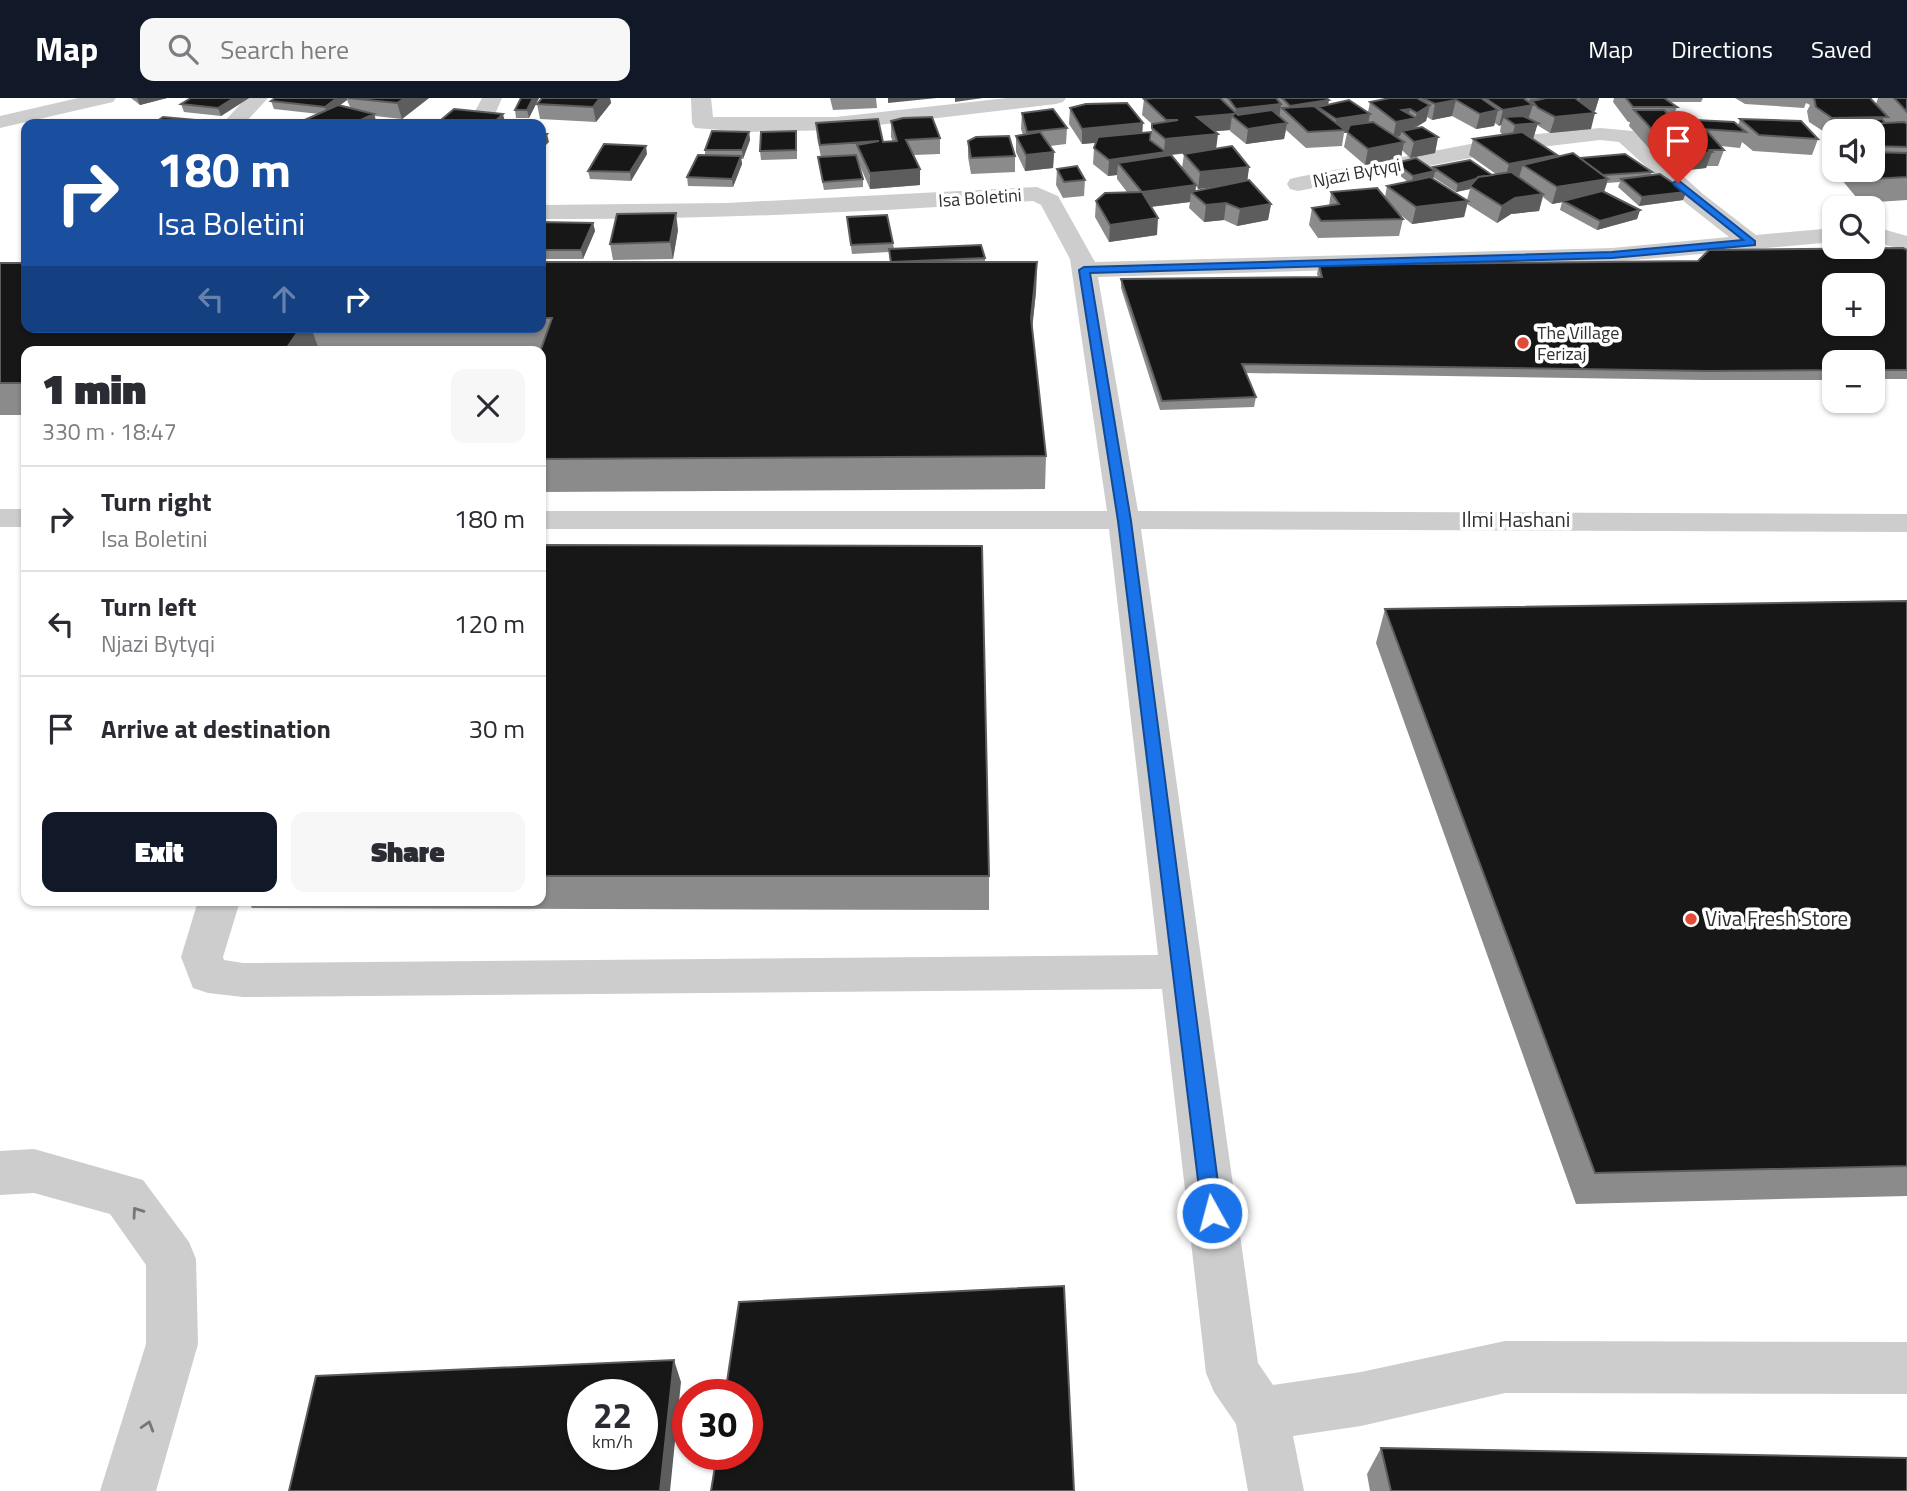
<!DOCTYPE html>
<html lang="en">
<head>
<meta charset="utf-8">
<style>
  :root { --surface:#fff; --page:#f7f7f7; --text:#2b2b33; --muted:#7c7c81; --line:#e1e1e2; --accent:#111827 }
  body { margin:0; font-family:"Titillium Web",sans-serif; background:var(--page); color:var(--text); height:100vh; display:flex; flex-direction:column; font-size:26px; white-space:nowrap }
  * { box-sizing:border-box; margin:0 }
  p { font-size:23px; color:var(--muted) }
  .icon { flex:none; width:38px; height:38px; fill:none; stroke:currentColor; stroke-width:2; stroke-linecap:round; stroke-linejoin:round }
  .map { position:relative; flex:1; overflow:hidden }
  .panel { position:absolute; left:21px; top:248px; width:525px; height:560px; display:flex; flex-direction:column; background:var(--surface); border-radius:14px; box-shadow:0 2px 5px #0004 }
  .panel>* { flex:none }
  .top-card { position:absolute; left:21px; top:21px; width:525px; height:214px; border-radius:14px; box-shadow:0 2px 5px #0004; background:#1a4fa0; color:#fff; overflow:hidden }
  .fabs { position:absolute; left:1822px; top:21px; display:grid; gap:14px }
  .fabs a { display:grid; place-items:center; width:63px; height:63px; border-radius:14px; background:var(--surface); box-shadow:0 2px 5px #0004; font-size:35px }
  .speed { position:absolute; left:567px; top:1281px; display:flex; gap:14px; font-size:35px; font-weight:700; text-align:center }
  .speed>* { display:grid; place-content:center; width:91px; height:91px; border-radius:50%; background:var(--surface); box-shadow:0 2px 5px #0004; line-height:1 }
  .speed small { font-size:18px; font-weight:400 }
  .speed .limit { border:10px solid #d22; background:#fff; color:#111 }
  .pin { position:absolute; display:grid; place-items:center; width:60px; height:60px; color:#fff; margin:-72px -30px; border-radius:50% 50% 50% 0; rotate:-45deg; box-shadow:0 0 7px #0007 }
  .pin .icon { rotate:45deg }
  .me { position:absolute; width:77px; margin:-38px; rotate:353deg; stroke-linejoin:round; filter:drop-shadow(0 0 5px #0008) }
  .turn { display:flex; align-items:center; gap:24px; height:147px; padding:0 21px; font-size:32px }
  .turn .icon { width:91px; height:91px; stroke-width:2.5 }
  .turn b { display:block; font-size:49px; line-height:60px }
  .lanes { display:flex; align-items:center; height:66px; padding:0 21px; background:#0003; justify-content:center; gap:35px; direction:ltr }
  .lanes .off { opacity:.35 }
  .round { display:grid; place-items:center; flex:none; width:74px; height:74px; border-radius:14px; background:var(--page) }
  .head { display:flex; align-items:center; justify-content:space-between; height:119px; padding:0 21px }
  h1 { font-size:42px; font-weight:800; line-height:52px }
  .primary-button { display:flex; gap:14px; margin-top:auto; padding:14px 21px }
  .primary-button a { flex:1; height:80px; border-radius:14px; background:var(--accent); color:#fff; font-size:28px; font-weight:800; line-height:80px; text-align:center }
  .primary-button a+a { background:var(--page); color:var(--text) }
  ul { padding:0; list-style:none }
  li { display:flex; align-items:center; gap:21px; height:105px; padding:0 21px; border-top:2px solid var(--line) }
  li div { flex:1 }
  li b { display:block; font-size:26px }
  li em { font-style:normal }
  header { display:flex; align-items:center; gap:42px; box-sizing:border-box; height:98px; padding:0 35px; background:var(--accent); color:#fff }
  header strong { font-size:33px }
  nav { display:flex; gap:38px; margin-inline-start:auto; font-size:24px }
  .search { width:490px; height:63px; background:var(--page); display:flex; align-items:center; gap:18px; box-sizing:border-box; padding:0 24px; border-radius:14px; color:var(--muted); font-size:26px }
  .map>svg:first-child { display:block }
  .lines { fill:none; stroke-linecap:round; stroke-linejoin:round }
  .minor { fill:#cdcdcd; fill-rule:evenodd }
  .wall { fill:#8b8b8b; fill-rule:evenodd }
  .shaded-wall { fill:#5d5d5d }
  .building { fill:#171717; stroke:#5d5d5d; stroke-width:2; fill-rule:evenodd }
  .oneway { stroke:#777 }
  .route { fill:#1a73e8; stroke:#114b97; stroke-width:2 }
  .poi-dot { fill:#e14b38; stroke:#fff; stroke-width:2.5 }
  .labels { text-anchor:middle; stroke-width:7; stroke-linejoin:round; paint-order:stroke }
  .far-street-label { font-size:18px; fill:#303030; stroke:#fff }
  .far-poi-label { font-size:18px; fill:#303030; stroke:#fff; text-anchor:start }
  .street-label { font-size:21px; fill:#303030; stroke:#fff }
  .poi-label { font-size:21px; fill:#303030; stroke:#fff; text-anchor:start }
</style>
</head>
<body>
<header>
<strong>Map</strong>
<div class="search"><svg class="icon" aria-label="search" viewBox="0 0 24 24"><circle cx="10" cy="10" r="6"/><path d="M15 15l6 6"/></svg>Search here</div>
<nav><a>Map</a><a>Directions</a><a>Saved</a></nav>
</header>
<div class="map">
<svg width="1907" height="1393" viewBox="0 0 1907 1393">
  <rect width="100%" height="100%" fill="#fff"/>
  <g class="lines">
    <path class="minor" d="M78,0H116L113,4L0,30V18Z
      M246,0H268L244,26H222Z
      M482,0H502L493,21L486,26L475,25L471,21Z
      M691,0H711L713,19H836L1007,0H1066L1063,4L1056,6L836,32L747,34L695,30L692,25Z
      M1600,30L1633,33L1703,96L1756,137L1834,130V144L1612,164L1098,179L1138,413L1907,416V434L1141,431L1258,1265L1273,1287L1361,1274L1505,1243L1907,1244V1296L1505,1295L1361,1328L1293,1338L1304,1393H1248L1236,1326L1214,1294L1206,1275L1162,891L243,899L208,895L193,890L181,859L198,803H240L223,859L224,862L243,865L1158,857L1109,431H541V413H1107L1070,161L1041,107L1033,103C869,114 705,122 541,121V107L727,105L1037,89L1058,98L1095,164L1612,150L1729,139L1687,106L1619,44L1600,42L1507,53L1298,93L1290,91L1287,86L1290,81L1298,79L1507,39Z
      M1872,128L1907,138V153L1872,143Z
      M0,411H26V429H0Z
      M34,1051L143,1082L189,1144L196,1161L198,1246L156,1393H100L146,1246V1167L110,1116L34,1095L0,1097V1053Z"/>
  </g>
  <path class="wall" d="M131,0H167L140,7Z
    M249,0L221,18L184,14L181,6Z
    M275,0H429L402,21L375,18L376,24L371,26H298V25L319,16L274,11L271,3ZM347,2L350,9L340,7Z
    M539,0L529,20H516L515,12Z
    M542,0H610L611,5L596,24L540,21L537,6Z
    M830,0H876L877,10L833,12Z
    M1153,0H1326L1329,2L1328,7L1368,14L1370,4L1417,0H1599L1595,13H1592L1591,31L1550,35L1537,27L1533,41H1532L1557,57L1556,59L1580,61L1652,74L1651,77L1686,94L1683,102L1639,108L1618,89L1620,84L1607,85L1604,93L1640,112L1637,121L1597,132L1560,112L1562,104L1552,106L1543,99L1539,113L1511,116L1497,125L1467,106L1464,119L1412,126L1397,114L1403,121L1399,138L1318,140L1309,127L1312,110L1329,108L1331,94L1385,99L1387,88L1408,84L1394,73L1396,65L1432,72L1433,69L1492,77L1496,76L1469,57L1473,41L1503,37L1500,34L1501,27L1499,28L1495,25L1494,28L1476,31L1452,18L1432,22L1427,19L1426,23L1414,31L1438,39L1435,55L1410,60L1402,52L1401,60L1365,67L1344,49L1347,35H1344L1342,48L1306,50L1286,32L1284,41L1246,46L1230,33V32L1214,33L1216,50L1249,69L1247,83L1271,106L1268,122L1237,128L1224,122L1204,124L1189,110L1190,104L1151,109L1157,137L1109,144L1095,119L1096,103L1127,94L1117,81V77L1108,78L1093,66L1094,50L1096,45L1082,46L1069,26L1070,10L1142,35L1151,43L1152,26L1142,17L1144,1ZM1196,54L1184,56L1182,70L1165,58ZM1433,79L1456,94L1470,91L1467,102L1433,81ZM1196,88L1198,91L1220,88L1195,93Z
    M1614,0H1703L1701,4H1670L1677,9L1672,22L1674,24L1675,21L1738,27L1740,21L1818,41L1812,57L1753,53L1742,44L1740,50L1721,48L1724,52L1718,68H1707L1706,70L1688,72L1680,66L1664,67L1629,28L1630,24H1628L1613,4Z
    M1735,0H1872L1871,2L1876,6L1878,0H1907V102L1861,105L1837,76L1839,72H1872V33H1834V44L1825,38L1826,35L1809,24L1807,13L1810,7L1806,5L1804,10L1745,6Z
    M1022,15L1067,30L1066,46L1050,48L1054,54L1053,70L1025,73L1016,54V38L1023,37L1021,31Z
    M441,22L505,24L502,26H442Z
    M891,23L940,40V56L914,57L920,87L870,91L857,61L863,81V89L824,92L819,68L818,59H821L817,40L816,25L883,44H893L891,39Z
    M749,34L750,42L743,61H741L742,66L733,89L688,88L687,79L705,57V52Z
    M797,41V61L761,62L760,53Z
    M968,43L1015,58V74L971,76L968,59Z
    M647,56L631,83L590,81L588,73Z
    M1057,71L1085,82L1084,98L1063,100L1056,87Z
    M847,119L893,145L894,151L985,160V164H1037L1036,194L1032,229L1046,358L1045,391L541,394V251L26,254V317H0V165L26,229H541V164H890L889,154L852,156Z
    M541,124L593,125L595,133L583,161H541Z
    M678,132L673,161L613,162L610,146Z
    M1907,152V281H1872V264H1834V282H1703L1246,275L1256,299L1254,309L1160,312L1121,190V181L1318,179L1317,176L1319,167L1698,163Z
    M541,447L989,778V812L252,810L248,803H541Z
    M1907,503V1098L1576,1106L1376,545L1385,511Z
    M1381,1350L1907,1393H1370L1367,1376Z"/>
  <path class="shaded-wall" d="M137,0H167L140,7Z
    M234,0H249L221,18L218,10Z
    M337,0H347V2L327,17L325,9Z
    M405,0H429L402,21L397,5Z
    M533,0H539L529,20L527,12Z
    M600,0H610L611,5L596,24L593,9Z
    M888,0H937L888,5Z
    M955,0H983L955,4Z
    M1546,0L1532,3L1531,7H1533L1528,22L1504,19L1501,27L1499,28L1503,12L1528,8L1530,1Z
    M1580,0H1599L1595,13L1576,15Z
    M1329,2L1326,14L1318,9L1316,19L1289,17L1290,8Z
    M1456,2L1452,18L1432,22L1435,6Z
    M1281,6L1279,22L1235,20L1236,11Z
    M1430,7L1426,23L1414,30L1412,36L1402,33L1400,38L1393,40L1396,24L1402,12L1410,11L1408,22L1415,21L1417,15Z
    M1498,12L1494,28L1476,31L1480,16Z
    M1595,15L1591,31L1550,35L1555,19Z
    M374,16L376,24L371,26H352Z
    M503,16L505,24L502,26H492Z
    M1234,16L1232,18L1230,32L1195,35L1197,19Z
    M1370,16L1367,31L1344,35L1345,32L1334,33L1336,21Z
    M1143,25L1142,40L1082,46V31Z
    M1287,25L1284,41L1246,46L1248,31Z
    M1538,25L1533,41L1511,43L1515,27Z
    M749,34L750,42L743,61L742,52Z
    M547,36L549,44L541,52V43Z
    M1218,36L1216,52L1165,57L1164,70L1118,65L1117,77L1108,78L1109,62L1164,54L1165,41Z
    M1438,39L1435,55L1410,60L1414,44Z
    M1404,44L1401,60L1365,67L1368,51Z
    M646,48L647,56L631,83L630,74Z
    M1054,54L1053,70L1025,73L1026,57Z
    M1712,54L1706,70L1688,72L1694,56Z
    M1557,57L1552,73L1523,67L1519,79L1505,82L1509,66Z
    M741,58L742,66L733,89L732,81Z
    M1249,69L1247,85L1198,91L1200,74Z
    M920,71V87L870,91V75Z
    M1435,73L1433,82L1411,87L1413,78Z
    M1493,77L1470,88V91L1456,94L1458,86Z
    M1608,81L1603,97L1552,106L1557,89Z
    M1196,87L1195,97L1191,94L1190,104L1140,110L1142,94Z
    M1686,94L1683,102L1639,108L1642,99Z
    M1543,96L1539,113L1511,116L1497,125L1502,108L1515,100Z
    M1468,103L1464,119L1412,126L1416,109Z
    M1226,105L1224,122L1204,124L1206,107Z
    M1271,106L1268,122L1237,128L1240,111Z
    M1640,112L1637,121L1597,132L1600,123Z
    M676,115L678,132L673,161L670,144Z
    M1158,120L1157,137L1109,144L1110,127Z
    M593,125L595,133L583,161L581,152Z
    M1037,164L1036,194L1030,251L1031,220Z
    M301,229H311L319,252L317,254H284Z
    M674,1262L681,1284L670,1393H660Z"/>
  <path class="building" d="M191,0H234L218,10L181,6Z
    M275,0H337L325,9L271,3Z
    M348,0H405L397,5Z
    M521,0H533L527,12H515Z
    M542,0H600L593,9L537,6Z
    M1153,0H1220L1238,17L1272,12L1287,25L1248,31L1232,18L1234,16L1197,19L1218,36L1165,41L1152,30V26L1178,22H1166L1144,1Z
    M1228,0H1276L1281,6L1236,11Z
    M1282,0H1326L1329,2L1290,8Z
    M1390,0H1417L1430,7L1417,15L1410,11L1402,12L1416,20L1396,24L1370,4Z
    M1422,0H1481L1498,12L1480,16L1456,2L1435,6Z
    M1485,0H1523L1533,7L1503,12Z
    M1546,0H1575L1595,15L1555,19L1538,10L1532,3Z
    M1626,0H1664L1677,9H1633Z
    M1814,0H1870L1888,19L1832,20L1816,9Z
    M1894,0H1907V14Z
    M1349,2L1370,16L1336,21L1318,9Z
    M1127,5L1143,25L1082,31L1070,10L1086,6Z
    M338,7L374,16L352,26L298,25Z
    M1314,8L1345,32L1308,34L1282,10Z
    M454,11L503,16L492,26L441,22Z
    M1053,11L1067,30L1027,34L1022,15Z
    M1634,12H1664L1681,32L1707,33L1724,52H1708L1712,54L1694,56L1685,50L1670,51Z
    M1523,18L1538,25L1515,27L1504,19Z
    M163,19L206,23L201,26H153Z
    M932,19L940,40L906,42L920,71L870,75L857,47L879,43L820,47L816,25L878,21L883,44L897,43L891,23L903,20Z
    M1675,21L1734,24L1746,34L1687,30Z
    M1740,21L1801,23L1818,41L1759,37Z
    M1882,21L1885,25L1844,27L1843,30L1832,22Z
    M1373,24L1404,44L1368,51L1347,34L1350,27Z
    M1904,24L1907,26V49L1872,48V33H1850L1844,27Z
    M1422,29L1438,39L1414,44L1402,33Z
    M712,33L749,34L742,52H705Z
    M796,33V52L760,53L761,34Z
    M1040,34L1054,54L1026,57L1016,38Z
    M1151,34L1150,42L1166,54L1109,62L1094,50L1098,39Z
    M1522,34L1557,57L1509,66L1473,41Z
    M541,36H547L541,43Z
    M1009,38L1015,58L971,60L968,43L976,39Z
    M604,46L646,48L630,74L588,73Z
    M1232,48L1249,69L1200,74L1184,56Z
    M1872,54L1907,55V79L1872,81L1863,72H1872Z
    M1573,55L1608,81L1557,89L1523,67Z
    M1625,56L1652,74L1603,77L1580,60Z
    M698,57L741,58L732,81L687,79Z
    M856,57L863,81L823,84L818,59Z
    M1171,57L1196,87L1142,94L1158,120L1110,127L1096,103L1105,95L1142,94L1118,65Z
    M1416,60L1435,73L1413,78L1396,65Z
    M1470,62L1492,77L1478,79L1476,81L1458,86L1433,69Z
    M1077,68L1085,82L1064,84L1057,71Z
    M1511,74L1543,96L1515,100L1502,108L1470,88L1478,79Z
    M1660,76L1686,94L1642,99L1621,81Z
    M1430,79L1468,103L1416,109L1387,88Z
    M1249,82L1271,106L1240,111L1226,105L1206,107L1191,94Z
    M1377,90L1403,121L1321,123L1312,110L1339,106L1331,94Z
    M1602,93L1640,112L1600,123L1563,103Z
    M676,115L670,144L610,146L617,116Z
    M887,117L893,145L851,147L847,119Z
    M541,124L593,125L581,152H541Z
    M981,147L985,160L891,164L889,151Z
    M1903,150L1907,152V272H1872V264H1834V272L1707,273L1242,266L1256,299L1162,303L1121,181L1322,179L1319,167L1698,163L1709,152ZM1834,187H1872V226H1834Z
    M541,164H1037L1031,220L1046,358L541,361L540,254L552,220H541Z
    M0,165H26V229H301L284,254H26V285H0Z
    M519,250L518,254H290L291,252Z
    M541,447L982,448L989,778H541Z
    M1907,503V1068L1595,1075L1385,511Z
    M1064,1188L1074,1393H711L717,1356H747V1297H725L739,1204Z
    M674,1262L660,1393H289L316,1278ZM583,1297H642V1356H583Z
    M1381,1350L1907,1360V1393H1391Z"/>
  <defs><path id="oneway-chevron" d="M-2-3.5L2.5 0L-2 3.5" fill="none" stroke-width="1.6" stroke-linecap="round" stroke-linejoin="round" transform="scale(1.75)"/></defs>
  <g class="oneway">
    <use href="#oneway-chevron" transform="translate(137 1114) rotate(-125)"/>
    <use href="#oneway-chevron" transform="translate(148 1328) rotate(-73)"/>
  </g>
  <path class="route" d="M1678,82L1755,143V147L1612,160L1090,175L1131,423L1222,1115L1219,1121L1212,1124L1205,1121L1202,1115L1118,423L1079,172L1084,169L1612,154L1743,142L1674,87L1673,85Z"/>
  <g class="poi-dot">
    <circle cx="1523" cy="245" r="7"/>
    <circle cx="1691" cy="821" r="7"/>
  </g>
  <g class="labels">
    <g class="far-street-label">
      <text transform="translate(1357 75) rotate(-11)" y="6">Njazi Bytyqi</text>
      <text transform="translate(980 100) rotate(-4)" y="6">Isa Boletini</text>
    </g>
    <g class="far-poi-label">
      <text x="1537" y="241">The Village<tspan x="1537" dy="21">Ferizaj</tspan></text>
    </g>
    <g class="street-label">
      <text x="1516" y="429">Ilmi Hashani</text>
    </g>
    <g class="poi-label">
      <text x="1705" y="828">Viva Fresh Store</text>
    </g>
  </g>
</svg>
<div class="fabs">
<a><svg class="icon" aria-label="sound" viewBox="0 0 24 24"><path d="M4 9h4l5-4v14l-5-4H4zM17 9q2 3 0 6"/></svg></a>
<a><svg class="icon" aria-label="search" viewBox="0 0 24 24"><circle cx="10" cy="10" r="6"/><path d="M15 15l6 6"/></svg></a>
<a>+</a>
<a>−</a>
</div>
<div class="speed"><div>22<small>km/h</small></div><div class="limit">30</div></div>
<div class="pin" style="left:1678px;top:85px;background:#d93025"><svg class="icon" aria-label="arrive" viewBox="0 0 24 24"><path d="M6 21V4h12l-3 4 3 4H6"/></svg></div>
<svg class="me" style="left:1212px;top:1115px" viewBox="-20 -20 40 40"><circle r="17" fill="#1a73e8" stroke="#fff" stroke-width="3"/><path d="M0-11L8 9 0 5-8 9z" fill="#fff"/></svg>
<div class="top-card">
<div class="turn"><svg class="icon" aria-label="right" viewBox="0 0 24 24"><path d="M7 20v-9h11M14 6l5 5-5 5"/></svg><div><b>180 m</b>Isa Boletini</div></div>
<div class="lanes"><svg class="icon off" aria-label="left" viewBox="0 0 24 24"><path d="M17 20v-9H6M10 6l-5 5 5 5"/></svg><svg class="icon off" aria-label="ahead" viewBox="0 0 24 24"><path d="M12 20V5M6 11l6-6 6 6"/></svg><svg class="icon" aria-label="right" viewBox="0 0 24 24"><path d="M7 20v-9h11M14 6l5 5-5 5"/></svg></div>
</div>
<section class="panel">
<div class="head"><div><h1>1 min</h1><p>330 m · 18:47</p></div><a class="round"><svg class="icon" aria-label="close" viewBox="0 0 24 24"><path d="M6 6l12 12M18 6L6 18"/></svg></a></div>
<ul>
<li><svg class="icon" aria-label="right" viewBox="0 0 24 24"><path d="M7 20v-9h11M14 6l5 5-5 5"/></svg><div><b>Turn right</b><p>Isa Boletini</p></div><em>180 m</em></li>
<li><svg class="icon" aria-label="left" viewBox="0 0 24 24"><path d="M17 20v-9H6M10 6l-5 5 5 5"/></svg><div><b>Turn left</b><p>Njazi Bytyqi</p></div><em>120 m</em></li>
<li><svg class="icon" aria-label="arrive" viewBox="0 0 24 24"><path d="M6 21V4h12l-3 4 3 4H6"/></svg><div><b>Arrive at destination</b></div><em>30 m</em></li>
</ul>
<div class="primary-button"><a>Exit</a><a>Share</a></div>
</section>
</div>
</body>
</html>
